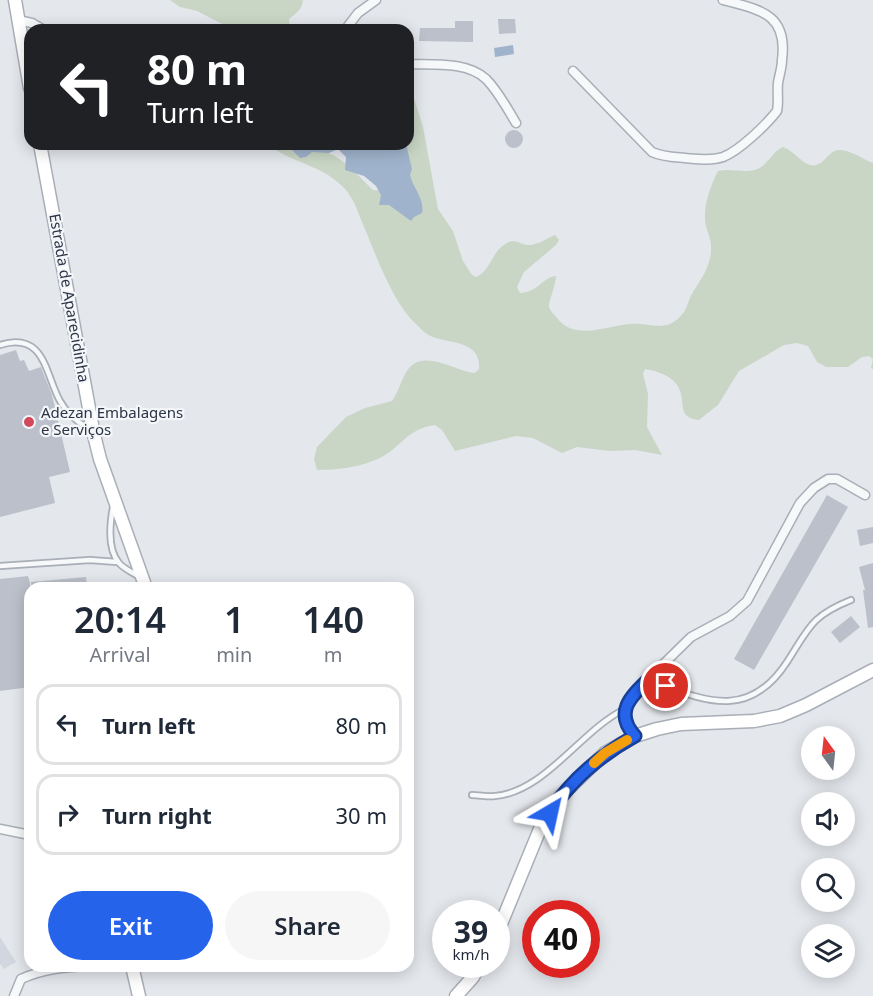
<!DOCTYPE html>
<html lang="en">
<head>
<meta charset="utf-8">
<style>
  :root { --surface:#fff; --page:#f6f6f7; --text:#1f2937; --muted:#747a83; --line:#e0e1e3; --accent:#2563eb }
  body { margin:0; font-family:"Noto Sans",sans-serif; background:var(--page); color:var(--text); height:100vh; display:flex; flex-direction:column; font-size:22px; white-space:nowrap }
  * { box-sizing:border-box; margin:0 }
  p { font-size:20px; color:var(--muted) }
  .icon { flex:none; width:33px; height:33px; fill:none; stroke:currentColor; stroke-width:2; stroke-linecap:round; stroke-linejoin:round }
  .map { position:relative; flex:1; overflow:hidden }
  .panel { position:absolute; left:24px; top:582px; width:390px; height:390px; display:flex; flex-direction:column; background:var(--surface); border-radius:18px; box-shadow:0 3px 15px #0003 }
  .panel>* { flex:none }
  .top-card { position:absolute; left:24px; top:24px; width:390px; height:126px; border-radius:18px; box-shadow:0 3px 15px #0003; background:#202124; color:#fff; overflow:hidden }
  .needle { width:39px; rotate:345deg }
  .controls { position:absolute; left:801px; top:726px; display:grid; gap:12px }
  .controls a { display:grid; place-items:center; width:54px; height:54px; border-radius:50%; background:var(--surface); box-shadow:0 3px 15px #0003; font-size:30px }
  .speed { position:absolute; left:432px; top:900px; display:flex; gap:12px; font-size:30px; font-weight:700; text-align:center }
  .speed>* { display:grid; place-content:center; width:78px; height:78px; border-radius:50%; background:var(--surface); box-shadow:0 3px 15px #0003; line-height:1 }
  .speed small { font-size:15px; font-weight:400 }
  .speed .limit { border:9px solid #d22; background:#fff; color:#111 }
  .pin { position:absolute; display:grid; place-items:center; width:51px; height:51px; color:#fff; margin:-26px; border:3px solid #fff; border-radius:50%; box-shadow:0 2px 6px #0007 }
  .me { position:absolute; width:66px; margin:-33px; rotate:36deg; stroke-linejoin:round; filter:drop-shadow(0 0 4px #0008) }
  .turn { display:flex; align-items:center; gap:21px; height:126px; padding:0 24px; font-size:27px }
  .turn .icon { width:78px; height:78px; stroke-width:2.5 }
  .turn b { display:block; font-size:42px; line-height:51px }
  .eta { display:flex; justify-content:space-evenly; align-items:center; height:102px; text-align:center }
  .eta b { font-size:36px; font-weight:600; line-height:42px }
  .button { display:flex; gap:12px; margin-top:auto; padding:12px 24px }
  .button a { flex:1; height:69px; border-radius:36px; background:var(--accent); color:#fff; font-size:24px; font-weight:600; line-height:69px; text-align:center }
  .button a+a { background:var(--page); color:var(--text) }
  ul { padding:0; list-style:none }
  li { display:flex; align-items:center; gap:18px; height:81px; margin:0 12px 9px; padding:0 12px; border:3px solid var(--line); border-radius:18px }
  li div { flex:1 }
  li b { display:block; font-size:22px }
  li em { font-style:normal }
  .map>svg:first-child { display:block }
  .built { fill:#d2d6de }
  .green { fill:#c9d6c5 }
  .water { fill:#9fb4cc }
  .building { fill:#bbc0ca }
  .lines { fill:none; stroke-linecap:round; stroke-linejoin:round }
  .lane-casing { stroke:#a9aeb7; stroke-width:8 }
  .street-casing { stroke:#a9aeb7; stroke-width:11 }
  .secondary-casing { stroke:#a9aeb7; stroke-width:15 }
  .lane { stroke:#f7f8fa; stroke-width:4.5 }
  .street { stroke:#f7f8fa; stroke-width:8 }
  .secondary { stroke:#fff; stroke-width:12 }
  .route-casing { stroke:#184099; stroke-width:15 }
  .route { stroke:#2563eb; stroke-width:10 }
  .slow { stroke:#f59e0b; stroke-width:10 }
  .poi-dot { fill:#d1495b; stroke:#f4f6f9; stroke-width:2 }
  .labels { text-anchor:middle; stroke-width:4.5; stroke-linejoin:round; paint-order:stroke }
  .street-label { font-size:15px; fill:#2b3445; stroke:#f4f6f9 }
  .poi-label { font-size:15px; fill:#2b3445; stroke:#f4f6f9; text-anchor:start }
</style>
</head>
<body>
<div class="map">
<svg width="873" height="996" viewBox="0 0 873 996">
  <rect width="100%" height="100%" fill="#e4e7ec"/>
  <path class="built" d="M0,937L16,962L4,969L0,964Z"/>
  <path class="green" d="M170,0H303C303,9 295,14 289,19L290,30H234L197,11L180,7Z
    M413,95L423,127L438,209L453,231L463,261L472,275L476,277C491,271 492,250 507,243C515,238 521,245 529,245C537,245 548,238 555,235L559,240L556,245L524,272L517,287L520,293C537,293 543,277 556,276C556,286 548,302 549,307C550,311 555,315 557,318C574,341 607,326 630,324C651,322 667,335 684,312C688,306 689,298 693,292C702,278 712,264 711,246C711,237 705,228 705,219C704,203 711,185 718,171C731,168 745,174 757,169C768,165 772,152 783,147C794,151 802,163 810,165C824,168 826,152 838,150C849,149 863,159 873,163V369L871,368L873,359L869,356L862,357L848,367H826L817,362L808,346L797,343L784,345L739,371L718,405L699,420C678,418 685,405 680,391C676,377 658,371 645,369L643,374L648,394L647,427L662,455L635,450L610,451L577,447L562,453L533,438L516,436L455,451L442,430L435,425C405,430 403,446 380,458C361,467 338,470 317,470L314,459L317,447L346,417L365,408L392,401C399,391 401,380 407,371C422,347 456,372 475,373L479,369C481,341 452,344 433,337C426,335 420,328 415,323C391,300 375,252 362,222C357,209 352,195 342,186C321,165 290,162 267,144C287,144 309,145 328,153C345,159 360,178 373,190L394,191L403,144H408V97Z"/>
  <path class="water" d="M513,45L514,54L495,57L494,48Z
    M286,144H406L412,169L410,175C413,188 425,199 422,213L414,217L411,221L389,205H379L381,195L376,186L364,176L345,170L346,157L338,149L329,153L312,152L306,157L300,158Z"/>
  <path class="building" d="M498,19H515L516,33L499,34Z
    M455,21H473V42L419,41L420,28H455Z
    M505 139a9 9 0 1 1 18 0a9 9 0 1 1-18 0Z
    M16,350L20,361L24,360L29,371L41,367L42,370L52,395L70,472L49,477L55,503L0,517V355Z
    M827,495L848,507L754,670L734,659Z
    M873,527V543L860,546L857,530Z
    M873,563V627L868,628L863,590H865L859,567Z
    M28,576L30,583V687L0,691V579Z
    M86,577L87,588H32L31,582Z
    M851,616L860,627L840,643L831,632Z"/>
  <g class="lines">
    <defs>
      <path id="lane" d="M0,345C45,331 45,374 60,401C67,414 79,422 90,431
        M113,507C110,523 107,549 119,563C124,569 132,572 138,576
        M0,566L90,560L117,562
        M648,680C703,700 748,722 787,662C809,628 811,616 851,600
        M472,795C480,795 488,797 495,796C545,792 581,730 625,709"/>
      <path id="street" d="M18,20L32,23L44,30
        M345,30L358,13L376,0
        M408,64C432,65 467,61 486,79C498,91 507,108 516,123
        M573,71L652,152C663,157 673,157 685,158C697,159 711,161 723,157C739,151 766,125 777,111C779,102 777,93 778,83C779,76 782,68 782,60C788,14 761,10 723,0
        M635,736L627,727L624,718L625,709L635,692L691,637L730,616L747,601L800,503L814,488L828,479H837L865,495
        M0,829L30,835
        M14,996L21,979C43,969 65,967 88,966"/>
      <path id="secondary" d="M15,0L30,88
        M40,144L94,435L100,459L146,588
        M496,936L540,829L560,797L605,753L635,736L657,729L681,724L754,721L780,716L806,705L873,670
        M132,966L139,996
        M456,996L473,977L480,964"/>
    </defs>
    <use href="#lane" class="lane-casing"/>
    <use href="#street" class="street-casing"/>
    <use href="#secondary" class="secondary-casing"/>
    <use href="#lane" class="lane"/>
    <use href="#street" class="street"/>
    <use href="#secondary" class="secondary"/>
  </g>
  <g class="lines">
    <defs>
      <path id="route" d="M550,813C571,779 601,755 635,736C614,713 630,697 648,680L666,686"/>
    </defs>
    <use href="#route" class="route-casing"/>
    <use href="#route" class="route"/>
    <path class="slow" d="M594,763L605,753L627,740"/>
  </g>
  <circle class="poi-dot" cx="29" cy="422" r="6"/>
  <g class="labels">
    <g class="street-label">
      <text transform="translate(69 298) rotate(80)" y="5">Estrada de Aparecidinha</text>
    </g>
    <g class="poi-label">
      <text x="41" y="418">Adezan Embalagens<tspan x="41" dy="17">e Serviços</tspan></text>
    </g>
  </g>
</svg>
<div class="controls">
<a><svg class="needle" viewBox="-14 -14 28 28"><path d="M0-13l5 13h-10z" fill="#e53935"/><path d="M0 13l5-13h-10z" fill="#747a83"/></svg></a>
<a><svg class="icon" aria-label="sound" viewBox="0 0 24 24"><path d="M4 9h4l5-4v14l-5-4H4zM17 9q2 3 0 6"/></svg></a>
<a><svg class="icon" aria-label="search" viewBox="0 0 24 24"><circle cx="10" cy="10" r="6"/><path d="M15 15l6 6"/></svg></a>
<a><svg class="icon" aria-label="layers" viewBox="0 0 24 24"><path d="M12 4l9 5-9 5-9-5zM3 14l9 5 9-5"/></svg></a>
</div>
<div class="speed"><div>39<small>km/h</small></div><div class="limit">40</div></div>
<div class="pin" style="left:666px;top:686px;background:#d93025"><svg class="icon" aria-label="arrive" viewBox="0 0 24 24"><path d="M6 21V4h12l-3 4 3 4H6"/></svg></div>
<svg class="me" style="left:550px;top:813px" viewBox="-20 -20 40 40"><path d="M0-17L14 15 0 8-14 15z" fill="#2563eb" stroke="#fff" stroke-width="4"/></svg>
<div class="top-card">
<div class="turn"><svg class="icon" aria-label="left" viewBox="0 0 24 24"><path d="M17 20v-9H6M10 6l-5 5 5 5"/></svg><div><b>80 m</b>Turn left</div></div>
</div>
<section class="panel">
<div class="eta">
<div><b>20:14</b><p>Arrival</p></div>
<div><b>1</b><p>min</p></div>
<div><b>140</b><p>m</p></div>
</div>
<ul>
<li><svg class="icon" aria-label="left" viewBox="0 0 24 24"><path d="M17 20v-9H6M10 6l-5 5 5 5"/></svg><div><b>Turn left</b></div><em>80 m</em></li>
<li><svg class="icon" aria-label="right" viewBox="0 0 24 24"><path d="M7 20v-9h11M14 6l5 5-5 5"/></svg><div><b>Turn right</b></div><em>30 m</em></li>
</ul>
<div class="button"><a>Exit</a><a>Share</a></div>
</section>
</div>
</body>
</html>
